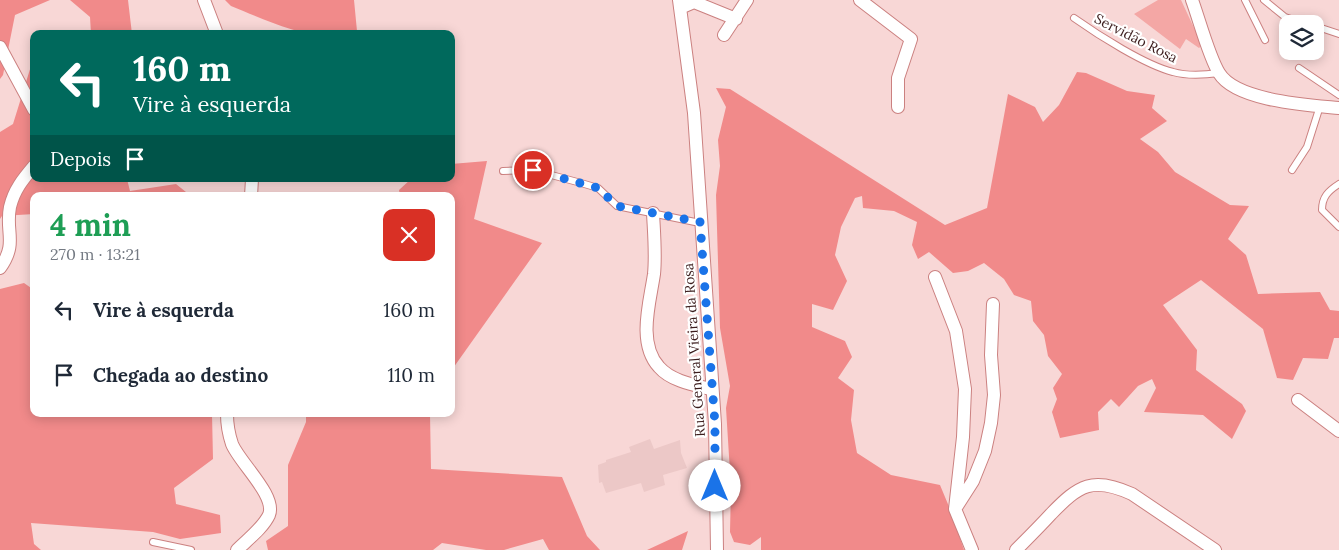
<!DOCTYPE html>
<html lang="pt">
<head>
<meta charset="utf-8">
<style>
  :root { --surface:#fff; --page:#f6f6f7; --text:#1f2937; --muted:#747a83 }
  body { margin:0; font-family:Lora,serif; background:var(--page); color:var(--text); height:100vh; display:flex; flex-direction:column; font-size:19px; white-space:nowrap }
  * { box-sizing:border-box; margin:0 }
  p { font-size:16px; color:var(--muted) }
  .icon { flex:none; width:28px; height:28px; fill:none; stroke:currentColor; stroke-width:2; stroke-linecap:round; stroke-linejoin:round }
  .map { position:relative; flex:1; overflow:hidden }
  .panel { position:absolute; left:30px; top:192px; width:425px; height:225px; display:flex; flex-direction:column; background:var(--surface); border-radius:10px; box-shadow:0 2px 12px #0003 }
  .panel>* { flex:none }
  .hud { position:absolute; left:30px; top:30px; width:425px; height:152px; border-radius:10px; box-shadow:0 2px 12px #0003; background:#00695c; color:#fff; overflow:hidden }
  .fabs { position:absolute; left:1279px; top:15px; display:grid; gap:10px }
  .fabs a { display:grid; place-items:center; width:45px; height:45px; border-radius:10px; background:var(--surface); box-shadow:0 2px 12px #0003; font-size:25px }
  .pin { position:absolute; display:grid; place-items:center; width:42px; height:42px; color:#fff; margin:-21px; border:2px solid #fff; border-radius:50%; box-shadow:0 1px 5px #0007 }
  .me { position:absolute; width:55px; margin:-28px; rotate:0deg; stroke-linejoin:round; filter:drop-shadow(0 0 4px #0008) }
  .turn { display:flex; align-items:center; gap:18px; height:105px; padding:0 20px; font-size:22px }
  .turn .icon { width:65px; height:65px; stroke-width:2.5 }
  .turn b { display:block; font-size:35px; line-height:42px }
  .then { display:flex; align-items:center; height:48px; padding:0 20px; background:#0003; gap:10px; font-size:19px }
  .round { display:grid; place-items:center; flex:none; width:52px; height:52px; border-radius:10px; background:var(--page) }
  .overview { display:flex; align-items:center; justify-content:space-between; height:85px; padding:0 20px }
  h1 { font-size:30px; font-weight:700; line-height:38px; color:#1e9e55 }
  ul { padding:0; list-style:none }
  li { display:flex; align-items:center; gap:15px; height:65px; padding:0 20px }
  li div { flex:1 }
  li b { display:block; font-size:19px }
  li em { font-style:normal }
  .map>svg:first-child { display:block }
  .built { fill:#ecc8c7 }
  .green { fill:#f4a7a5 }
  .forest { fill:#f18a8a }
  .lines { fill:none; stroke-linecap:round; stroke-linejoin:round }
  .service-casing { stroke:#cb8180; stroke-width:8 }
  .minor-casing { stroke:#cb8180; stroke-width:14 }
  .service { stroke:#fff; stroke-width:6 }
  .minor { stroke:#fff; stroke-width:12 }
  .route { stroke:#1a73e8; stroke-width:9; stroke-dasharray:0 16.2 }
  .labels { text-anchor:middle; stroke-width:4.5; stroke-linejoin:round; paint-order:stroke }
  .street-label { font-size:14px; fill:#3c1e1e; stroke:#fff }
</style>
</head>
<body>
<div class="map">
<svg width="1339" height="550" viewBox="0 0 1339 550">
  <rect width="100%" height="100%" fill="#f8d7d6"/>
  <path class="built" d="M650,439L654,449L680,440L681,453L687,468L663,475L665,485L644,492L641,483L606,493L602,482L599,483L598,465L606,462V460L631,452L629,447Z"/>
  <path class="green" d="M1158,0H1181L1202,45L1199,48L1186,39L1180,49L1134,14Z"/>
  <path class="forest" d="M0,0H50L15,15L3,75L0,79Z
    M70,0H128L132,34H91L90,17Z
    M225,0H354L357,31C316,46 269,21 231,6Z
    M31,66H34V179H127L130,191L176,184L191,196H34V214L2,216L0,219V132L13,124Z
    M1077,72L1086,73L1127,91L1155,95L1152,108L1167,121L1140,139L1158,152L1175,172L1230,205L1249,206L1228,239L1246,255L1258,294L1320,292L1330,310L1339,311V338H1334L1328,359L1303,358L1293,380L1277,378L1263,329L1201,280L1163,305L1197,350L1196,370L1242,404L1246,411L1232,439L1203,415L1144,412L1156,388L1152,379L1138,386L1119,407L1111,399L1098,412L1099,430L1060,438L1052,412L1057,399L1053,388L1062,374L1048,356L1044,335L1033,321L1031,301L1014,295L1004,279L984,263L968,271L953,273L929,252L918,259L912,245L917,222L894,211L863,208L862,196L855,198L841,227L835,255L847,281L833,310L812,304V327L845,341L852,357L838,378L854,390L851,420L857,453L891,475L940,485L950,509L964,550H761V537L750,545L734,542L730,532L731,488L726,408L730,386L720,328L716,195L720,166L718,140L726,107L716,88L730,89L945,225L987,208L1008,94L1035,107L1043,122L1059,105Z
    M487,161L474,219L542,243L451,371V196H400L399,190L411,179H451V164Z
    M24,283L34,290V414H212L213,459L174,488L176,504L220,515L221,533L180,539L153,532L31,523L34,544L41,550H0V289Z
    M306,414H430L431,469L562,477L587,536L600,550H549L543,539L504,550H486L442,543L433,550H268L266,541L288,526V465L306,422Z
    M688,531L682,550H647Z"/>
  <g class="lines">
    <defs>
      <path id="service" d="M1245,0L1265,40
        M1264,0L1285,17L1305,24
        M1074,18C1098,35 1145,65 1173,72C1187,76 1204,75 1219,73
        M1315,26L1339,34
        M1299,68L1339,95
        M1292,170L1307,147L1320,106
        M503,171L533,170L581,183L598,188L617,206L700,223
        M1339,184C1328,191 1322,197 1322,210L1339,227
        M153,542L191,550"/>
      <path id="minor" d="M204,0L217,34
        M679,0L694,113L715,424L717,550
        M860,0L911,39L898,78V107
        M1192,0C1199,19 1209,57 1219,73C1236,101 1308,105 1339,108
        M680,8L694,2L736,19
        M724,35L747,0
        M0,47L34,110
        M251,196L252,179
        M653,213C654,233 656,255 654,274C650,302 637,343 659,367C671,381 694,385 711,389
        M0,268C18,243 5,232 10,207C14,190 23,179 34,166
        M935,277L956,331L965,389L963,437L955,509L972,550
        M1298,400L1339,431
        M227,414C227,424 229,435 232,444C239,462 277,496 269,515C263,528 247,540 237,550
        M957,506L973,481L985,451L991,423L994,395L991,355L993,304
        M1016,550C1028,538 1040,526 1051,514C1079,485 1093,476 1132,494L1215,550"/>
    </defs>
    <use href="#service" class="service-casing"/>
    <use href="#minor" class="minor-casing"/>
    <use href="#service" class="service"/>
    <use href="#minor" class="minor"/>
  </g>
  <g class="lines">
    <path class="route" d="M533,170L598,188L617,206L700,222L715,424V486"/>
  </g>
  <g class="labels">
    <g class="street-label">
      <text transform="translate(1136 38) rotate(27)" y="5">Servidão Rosa</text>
      <text transform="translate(694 350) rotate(-94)" y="5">Rua General Vieira da Rosa</text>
    </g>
  </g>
</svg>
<div class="fabs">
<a><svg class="icon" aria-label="layers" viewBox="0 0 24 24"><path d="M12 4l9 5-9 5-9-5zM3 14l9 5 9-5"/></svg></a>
</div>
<div class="pin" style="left:533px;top:170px;background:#d93025"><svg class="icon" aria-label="arrive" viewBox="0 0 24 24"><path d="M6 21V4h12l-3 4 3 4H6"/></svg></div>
<svg class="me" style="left:715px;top:486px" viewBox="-20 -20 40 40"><circle r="19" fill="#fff"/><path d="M0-13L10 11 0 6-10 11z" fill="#1a73e8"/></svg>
<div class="hud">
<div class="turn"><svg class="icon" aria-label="left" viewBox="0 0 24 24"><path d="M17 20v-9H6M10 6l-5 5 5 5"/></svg><div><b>160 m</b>Vire à esquerda</div></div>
<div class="then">Depois<svg class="icon" aria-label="arrive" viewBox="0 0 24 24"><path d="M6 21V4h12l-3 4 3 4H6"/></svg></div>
</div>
<section class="panel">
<div class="overview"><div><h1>4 min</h1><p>270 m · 13:21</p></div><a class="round" style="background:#d93025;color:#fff"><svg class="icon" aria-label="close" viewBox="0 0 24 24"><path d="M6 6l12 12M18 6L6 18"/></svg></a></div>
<ul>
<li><svg class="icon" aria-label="left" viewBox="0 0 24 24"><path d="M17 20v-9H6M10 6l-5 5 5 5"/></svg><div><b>Vire à esquerda</b></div><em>160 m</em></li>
<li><svg class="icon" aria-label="arrive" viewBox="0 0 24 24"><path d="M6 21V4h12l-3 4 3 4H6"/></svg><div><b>Chegada ao destino</b></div><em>110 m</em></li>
</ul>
</section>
</div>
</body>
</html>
